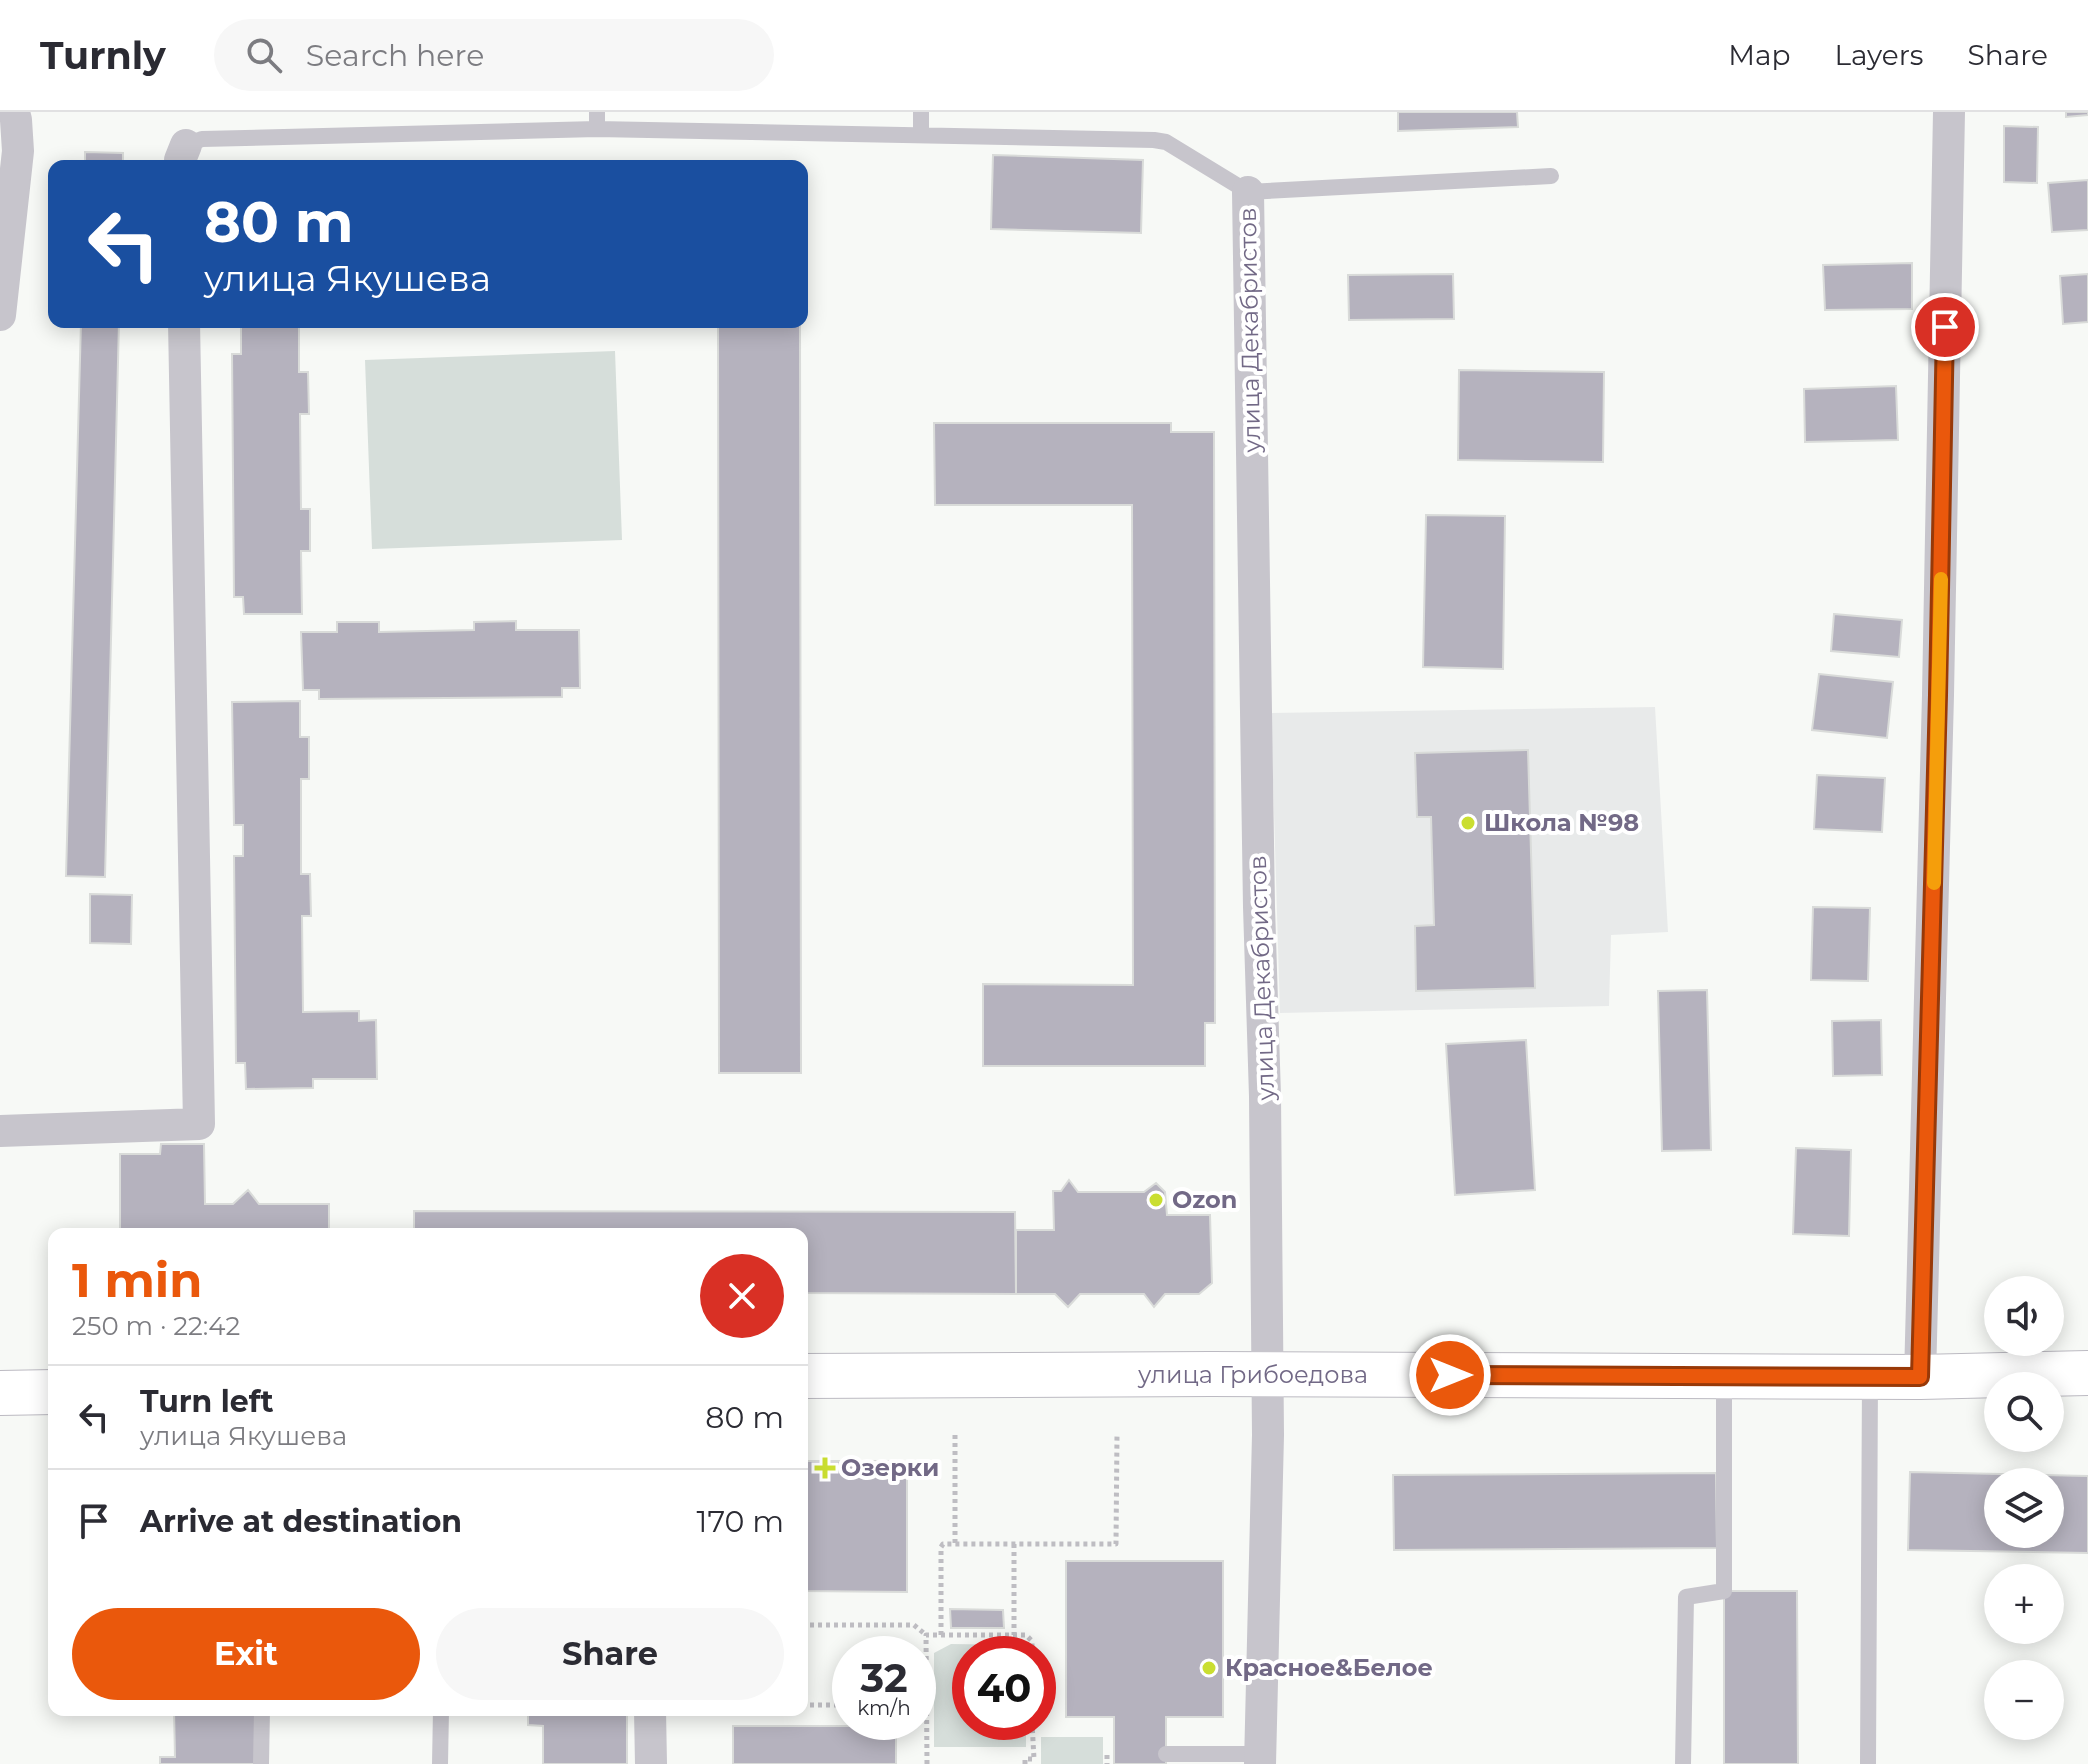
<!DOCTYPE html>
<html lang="en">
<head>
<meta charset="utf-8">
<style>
  :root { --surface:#fff; --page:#f7f7f7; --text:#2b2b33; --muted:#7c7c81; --line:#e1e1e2; --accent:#ea580c }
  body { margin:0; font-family:Montserrat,sans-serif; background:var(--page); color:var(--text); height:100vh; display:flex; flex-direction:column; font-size:30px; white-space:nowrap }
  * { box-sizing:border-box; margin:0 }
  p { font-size:26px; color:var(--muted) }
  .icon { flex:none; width:44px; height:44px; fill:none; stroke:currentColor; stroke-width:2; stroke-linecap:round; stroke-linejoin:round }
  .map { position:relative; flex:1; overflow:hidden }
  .sheet { position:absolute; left:48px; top:1116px; width:760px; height:488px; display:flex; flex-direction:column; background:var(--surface); border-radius:16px; box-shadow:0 4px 20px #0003 }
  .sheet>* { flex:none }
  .top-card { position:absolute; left:48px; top:48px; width:760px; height:168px; border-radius:16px; box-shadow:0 4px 20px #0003; background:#1a4fa0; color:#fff; overflow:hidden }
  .fabs { position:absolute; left:1984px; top:1164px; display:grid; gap:16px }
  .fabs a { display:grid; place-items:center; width:80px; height:80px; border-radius:50%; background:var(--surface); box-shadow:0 4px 20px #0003; font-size:40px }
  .speed { position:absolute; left:832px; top:1524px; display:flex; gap:16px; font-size:40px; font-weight:700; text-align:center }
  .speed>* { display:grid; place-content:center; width:104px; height:104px; border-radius:50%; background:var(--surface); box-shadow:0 4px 20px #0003; line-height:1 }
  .speed small { font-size:20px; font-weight:400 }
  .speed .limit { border:12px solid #d22; background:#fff; color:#111 }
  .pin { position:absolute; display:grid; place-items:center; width:68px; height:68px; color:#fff; margin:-34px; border:4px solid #fff; border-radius:50%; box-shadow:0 2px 8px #0007 }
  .me { position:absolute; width:88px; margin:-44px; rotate:90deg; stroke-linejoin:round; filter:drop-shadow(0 0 6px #0008) }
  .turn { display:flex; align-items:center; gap:28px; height:168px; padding:0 24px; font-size:36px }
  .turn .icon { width:104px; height:104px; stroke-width:2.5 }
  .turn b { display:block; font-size:56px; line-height:68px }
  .round { display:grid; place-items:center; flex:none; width:84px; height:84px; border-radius:42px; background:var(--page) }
  .overview { display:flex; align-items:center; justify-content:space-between; height:136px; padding:0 24px }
  h1 { font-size:48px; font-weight:700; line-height:60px; color:var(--accent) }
  .cta { display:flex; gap:16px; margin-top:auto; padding:16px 24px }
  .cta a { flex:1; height:92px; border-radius:48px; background:var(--accent); color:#fff; font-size:32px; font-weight:700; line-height:92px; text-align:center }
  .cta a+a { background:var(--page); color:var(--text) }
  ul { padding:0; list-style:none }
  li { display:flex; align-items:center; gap:24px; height:104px; padding:0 24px; border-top:2px solid var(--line) }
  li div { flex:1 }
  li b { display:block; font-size:30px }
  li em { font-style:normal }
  header { display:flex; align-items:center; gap:48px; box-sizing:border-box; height:112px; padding:0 40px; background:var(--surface); border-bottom:2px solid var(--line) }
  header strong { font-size:38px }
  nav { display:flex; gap:44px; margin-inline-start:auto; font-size:28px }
  .search { width:560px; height:72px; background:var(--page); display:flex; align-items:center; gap:20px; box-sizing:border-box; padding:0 28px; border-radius:44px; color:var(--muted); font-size:30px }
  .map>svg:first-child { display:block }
  .built { fill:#e8eaea }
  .green { fill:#d6deda }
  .building { fill:#b5b2be; stroke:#d9dbd9; stroke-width:2; fill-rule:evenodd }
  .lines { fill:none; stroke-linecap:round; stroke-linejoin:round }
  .secondary-casing { stroke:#bcbac2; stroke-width:46 }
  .path { stroke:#bebdc2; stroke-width:5; stroke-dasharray:4 4; stroke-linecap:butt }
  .lane { stroke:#c7c5cc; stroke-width:16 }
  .street { stroke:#c7c5cc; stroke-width:32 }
  .secondary { stroke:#fff; stroke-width:44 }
  .route-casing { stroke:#983908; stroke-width:20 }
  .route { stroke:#ea580c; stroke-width:14 }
  .slow { stroke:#f59e0b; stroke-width:14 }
  .poi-dot { fill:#cade31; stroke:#fff; stroke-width:3 }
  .labels { text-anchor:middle; stroke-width:8; stroke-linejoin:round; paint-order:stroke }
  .street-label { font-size:24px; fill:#726986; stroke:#fff }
  .poi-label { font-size:24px; font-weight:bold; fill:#726986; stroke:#fff; text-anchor:start }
</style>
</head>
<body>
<header>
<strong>Turnly</strong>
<div class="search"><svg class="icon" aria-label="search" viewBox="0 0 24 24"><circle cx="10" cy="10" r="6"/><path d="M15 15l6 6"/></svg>Search here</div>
<nav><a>Map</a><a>Layers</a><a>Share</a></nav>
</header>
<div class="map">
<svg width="2088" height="1652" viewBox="0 0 2088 1652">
  <rect width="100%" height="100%" fill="#f7f9f6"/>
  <path class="built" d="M1655,595L1668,820L1611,823L1609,894L1280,901L1271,601Z"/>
  <path class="green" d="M615,239L622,428L372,437L365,248Z
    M951,1532L1027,1533V1542H970V1610H1026V1635H934V1541Z
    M1041,1625H1103V1652H1041Z"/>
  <path class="building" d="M1398,0H1517L1518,15L1398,19Z
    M2066,0H2088V3L2066,5Z
    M2004,14L2038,15L2037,71L2004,70Z
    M85,40L123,41V54H85Z
    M993,43L1143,48L1141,121L991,117Z
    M2088,68V118L2052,120L2048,71Z
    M1912,151V197L1825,198L1823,153Z
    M1453,162L1454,207L1349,208L1348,163Z
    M2088,162V210L2063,212L2060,164Z
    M81,210H119L105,765L66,764Z
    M241,210H299V260H308L309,302H300L301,397H310V439H301L302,502H244L243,485H234L232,242H241Z
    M718,210H800L801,961H719Z
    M1459,258L1604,260L1603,350L1458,348Z
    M1896,274L1898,328L1805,330L1804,277Z
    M934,311H1171V320H1214L1215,911H1205V954H983V872L1133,873L1132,393H935Z
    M1426,403L1505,404L1503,557L1423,555Z
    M1834,502L1902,508L1899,545L1831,539Z
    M516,509V518H579L580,576H562V585L319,587V578H303L301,520H337V510H379V520L474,518V510Z
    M1819,562L1893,570L1887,626L1812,618Z
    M300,589V625H309V667H301V762H310L311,804H302L303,900L359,899V909L376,908L377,967H313V976L246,977L245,951H236L234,744H243V713H234L232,590Z
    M1528,638L1535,876L1416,879L1415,814L1434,813L1431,705H1417L1415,641Z
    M1817,663L1885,666L1882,720L1814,717Z
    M90,782L132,783L131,832L90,831Z
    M1813,795L1870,796L1868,869L1811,868Z
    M1707,878L1711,1038L1662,1039L1658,879Z
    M1881,908L1882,963L1833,964L1832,909Z
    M1526,928L1535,1078L1455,1083L1446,932Z
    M161,1032H204L205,1092H233L248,1078L259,1092H329V1122H120V1042H160Z
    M1796,1036L1851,1038L1849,1124L1793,1122Z
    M1069,1068L1078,1080H1144L1156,1071L1165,1080L1167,1103H1210L1212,1171L1199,1182H1165L1154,1195L1144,1182H1080L1068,1195L1055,1182H1016V1118H1054L1053,1079H1061Z
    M414,1099L1015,1100L1016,1182L802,1181V1122H414Z
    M802,1349H907V1480L802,1479Z
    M1910,1360L2088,1364V1441L1908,1438ZM1998,1370H2050V1422H1998Z
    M1716,1361L1717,1436L1394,1438L1393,1363Z
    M1066,1449H1223V1605H1166V1652H1114V1605H1066Z
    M1724,1479H1797L1798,1652H1724Z
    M950,1497L1003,1498L1004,1516H951Z
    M174,1598H258L259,1652H160V1645H175Z
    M528,1598H627V1652H543V1614L528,1613Z
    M733,1614H896V1652H733Z"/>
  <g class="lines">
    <defs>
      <path id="secondary" d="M802,1264L1211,1262L1920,1265L2088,1261
        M0,1281L54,1280"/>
    </defs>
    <use href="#secondary" class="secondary-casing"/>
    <path class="path" d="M955,1323V1432
      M1014,1432V1523
      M802,1513H914L926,1523
      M941,1523V1435L943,1432H1116L1117,1323
      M802,1593H850
      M918,1593H927
      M1107,1643V1652
      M927,1652L926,1523H1026L1032,1529V1542
      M1025,1652V1647H1034L1032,1610"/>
    <path class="lane" d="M597,0V17
      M921,0V23
      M186,33L202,27L597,17L1154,28L1166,30L1248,80L1551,64
      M1166,1642H1260
      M261,1652L262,1598
      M440,1652L441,1598
      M1683,1652L1686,1485L1724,1479V1265
      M1868,1652L1870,1266"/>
    <path class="street" d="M180,54V48L186,33
      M1248,80L1259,795L1265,984L1268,1323L1260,1652
      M0,203L18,39L16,8L14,0
      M0,1019L199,1012L184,210
      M1920,1265L1938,583L1949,0
      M650,1598L651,1652"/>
    <use href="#secondary" class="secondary"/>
  </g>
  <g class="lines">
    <defs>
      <path id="route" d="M1450,1263L1920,1265L1938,583L1945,215"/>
    </defs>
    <use href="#route" class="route-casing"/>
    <use href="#route" class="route"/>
    <path class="slow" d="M1934,771L1941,467"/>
  </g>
  <g class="poi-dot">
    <circle cx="1468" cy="711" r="8"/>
    <circle cx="1156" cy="1088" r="8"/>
    <path d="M821 1344h8v8h8v8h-8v8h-8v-8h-8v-8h8z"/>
    <circle cx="1209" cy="1556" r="8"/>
  </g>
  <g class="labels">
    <g class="street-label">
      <text transform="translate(1250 218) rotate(-91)" y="8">улица Декабристов</text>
      <text transform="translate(1262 866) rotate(-92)" y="8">улица Декабристов</text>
      <text x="1253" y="1271">улица Грибоедова</text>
    </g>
    <g class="poi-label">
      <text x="1484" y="719">Школа №98</text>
      <text x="1172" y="1096">Ozon</text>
      <text x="841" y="1364">Озерки</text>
      <text x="1225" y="1564">Красное&amp;Белое</text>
    </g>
  </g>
</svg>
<div class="fabs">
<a><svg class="icon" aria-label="sound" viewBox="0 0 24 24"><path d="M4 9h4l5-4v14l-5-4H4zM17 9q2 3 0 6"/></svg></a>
<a><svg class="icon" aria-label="search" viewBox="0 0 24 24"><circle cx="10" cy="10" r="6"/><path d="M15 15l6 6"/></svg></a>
<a><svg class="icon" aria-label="layers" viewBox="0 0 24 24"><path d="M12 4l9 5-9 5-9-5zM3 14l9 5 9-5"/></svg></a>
<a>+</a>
<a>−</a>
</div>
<div class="speed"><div>32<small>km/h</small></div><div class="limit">40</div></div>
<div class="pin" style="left:1945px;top:215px;background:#d93025"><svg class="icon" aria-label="arrive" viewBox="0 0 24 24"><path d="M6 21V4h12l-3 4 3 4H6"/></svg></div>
<svg class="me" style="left:1450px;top:1263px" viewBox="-20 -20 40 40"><circle r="17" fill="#ea580c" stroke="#fff" stroke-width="3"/><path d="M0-11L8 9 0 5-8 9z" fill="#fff"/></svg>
<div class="top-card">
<div class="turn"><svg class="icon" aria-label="left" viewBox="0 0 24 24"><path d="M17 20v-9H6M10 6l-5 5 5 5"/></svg><div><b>80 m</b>улица Якушева</div></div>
</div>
<section class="sheet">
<div class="overview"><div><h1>1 min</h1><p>250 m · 22:42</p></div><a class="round" style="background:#d93025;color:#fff"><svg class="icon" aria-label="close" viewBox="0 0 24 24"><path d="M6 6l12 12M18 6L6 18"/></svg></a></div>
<ul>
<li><svg class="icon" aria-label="left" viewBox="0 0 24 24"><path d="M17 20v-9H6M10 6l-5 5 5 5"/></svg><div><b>Turn left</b><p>улица Якушева</p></div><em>80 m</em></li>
<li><svg class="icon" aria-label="arrive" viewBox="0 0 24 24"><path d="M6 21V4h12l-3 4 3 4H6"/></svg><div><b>Arrive at destination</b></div><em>170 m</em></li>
</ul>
<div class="cta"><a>Exit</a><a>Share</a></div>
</section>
</div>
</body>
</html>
